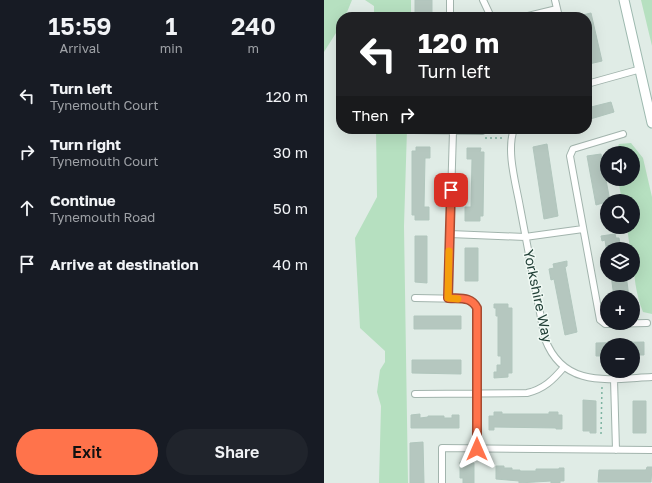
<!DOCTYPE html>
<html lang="en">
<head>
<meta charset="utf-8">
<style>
  :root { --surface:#171b24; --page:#20242c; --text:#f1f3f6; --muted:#9ea1a6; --accent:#ff734b }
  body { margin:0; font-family:"Golos Text",sans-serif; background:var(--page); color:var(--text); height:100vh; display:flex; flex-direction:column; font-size:15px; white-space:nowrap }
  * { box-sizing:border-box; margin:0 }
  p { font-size:13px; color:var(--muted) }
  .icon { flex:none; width:22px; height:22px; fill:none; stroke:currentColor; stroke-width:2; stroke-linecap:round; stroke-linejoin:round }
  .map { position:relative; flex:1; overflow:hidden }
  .details { display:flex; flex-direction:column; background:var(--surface); width:324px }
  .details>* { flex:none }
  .banner { position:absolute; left:12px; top:12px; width:256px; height:122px; border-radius:16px; box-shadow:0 4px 16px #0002; background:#202124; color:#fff; overflow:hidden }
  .controls { position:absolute; left:276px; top:146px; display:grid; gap:8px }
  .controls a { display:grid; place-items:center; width:40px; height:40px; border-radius:50%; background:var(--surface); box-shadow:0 4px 16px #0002; font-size:20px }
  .pin { position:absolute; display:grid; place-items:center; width:34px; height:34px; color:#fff; margin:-17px; border-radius:8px; box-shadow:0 2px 6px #0006 }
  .me { position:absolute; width:44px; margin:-22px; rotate:0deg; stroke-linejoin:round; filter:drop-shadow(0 0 3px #0008) }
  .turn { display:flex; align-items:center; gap:14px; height:84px; padding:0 16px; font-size:18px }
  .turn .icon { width:52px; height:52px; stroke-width:2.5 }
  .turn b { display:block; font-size:28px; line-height:34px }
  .then { display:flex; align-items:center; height:38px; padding:0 16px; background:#0003; gap:8px; font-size:15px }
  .eta { display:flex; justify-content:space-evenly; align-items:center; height:68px; text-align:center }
  .eta b { font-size:24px; font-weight:600; line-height:28px }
  .button { display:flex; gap:8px; margin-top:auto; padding:8px 16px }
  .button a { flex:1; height:46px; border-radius:24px; background:var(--accent); color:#111; font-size:16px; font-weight:600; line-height:46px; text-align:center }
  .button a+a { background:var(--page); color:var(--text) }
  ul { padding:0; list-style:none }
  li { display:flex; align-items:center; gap:12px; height:56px; padding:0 16px }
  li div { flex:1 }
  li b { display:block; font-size:15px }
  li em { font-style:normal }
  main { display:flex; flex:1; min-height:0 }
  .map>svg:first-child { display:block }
  .green { fill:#b6e0c0 }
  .building { fill:#b5c7bf; stroke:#b1c6bd }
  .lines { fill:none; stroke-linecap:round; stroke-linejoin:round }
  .street-casing { stroke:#a2b4ad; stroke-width:8 }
  .secondary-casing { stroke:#9db9af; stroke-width:11 }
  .path { stroke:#7db3a1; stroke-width:1.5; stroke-dasharray:2 3; stroke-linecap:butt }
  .street { stroke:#fff; stroke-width:6 }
  .secondary { stroke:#fff; stroke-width:9 }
  .route-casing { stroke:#a64b31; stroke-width:10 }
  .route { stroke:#ff734b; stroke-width:7 }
  .slow { stroke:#f59e0b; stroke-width:7 }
  .labels { text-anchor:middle; stroke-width:3; stroke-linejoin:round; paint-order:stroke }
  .street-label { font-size:14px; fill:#1f3e35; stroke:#f0f9f4 }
</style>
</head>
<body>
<main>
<section class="details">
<div class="eta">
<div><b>15:59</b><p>Arrival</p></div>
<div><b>1</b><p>min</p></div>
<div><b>240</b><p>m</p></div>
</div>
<ul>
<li><svg class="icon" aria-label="left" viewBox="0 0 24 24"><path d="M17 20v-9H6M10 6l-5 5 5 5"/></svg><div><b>Turn left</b><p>Tynemouth Court</p></div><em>120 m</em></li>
<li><svg class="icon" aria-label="right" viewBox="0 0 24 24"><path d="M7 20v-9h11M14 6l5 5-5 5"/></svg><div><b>Turn right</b><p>Tynemouth Court</p></div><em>30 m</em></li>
<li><svg class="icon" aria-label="ahead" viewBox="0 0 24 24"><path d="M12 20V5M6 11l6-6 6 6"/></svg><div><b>Continue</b><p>Tynemouth Road</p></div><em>50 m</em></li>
<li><svg class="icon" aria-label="arrive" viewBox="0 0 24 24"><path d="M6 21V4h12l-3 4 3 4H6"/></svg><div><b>Arrive at destination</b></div><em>40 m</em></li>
</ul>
<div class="button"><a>Exit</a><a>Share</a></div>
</section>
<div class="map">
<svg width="328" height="483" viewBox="0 0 328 483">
  <rect width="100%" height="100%" fill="#e0ece6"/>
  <path class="green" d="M0,0H28L21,17H17V25L0,52Z
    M41,0H87V17H50V6Z
    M317,0H328V46Z
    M52,129H83L80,226L84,483H55L57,406L53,392L56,370L61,362V351L36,328L31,238L53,197Z
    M307,143L319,158L328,197V314L319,312C311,293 309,269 309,249H306L303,227H309V201H298L294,179H309V153H291L295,144Z"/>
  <path class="building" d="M91,0H108V17H91Z
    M267,13L278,61L265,64L263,54V17L254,16Z
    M287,102L290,112L263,120V108Z
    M223,144L234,216L220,219L209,147Z
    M92,147H106V158H101L100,207H105V220H91V215H88V151H92Z
    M143,148H157L156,152H160L159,216H156V221H141V207H147L148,159H143Z
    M277,154L286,201L272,205L263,156Z
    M291,234L292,238H295L297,249H283V253L281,240L278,241L277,236Z
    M91,236H103V283L91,282Z
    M141,248H154V281H141Z
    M243,261V266L241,267L253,332L241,335L230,279L227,280L225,269L230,268L229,264Z
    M287,275H302L305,297H290Z
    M170,304H184V308H188V373H184V377L170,378V372H173V365H177V356H174V316H172V308H170Z
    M90,316H137V329H90Z
    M320,342V355H309V345H283V356H272V343Z
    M88,360H137V374L88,373Z
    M259,400L272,401V433H266V431H259Z
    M309,401H322V433H309Z
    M170,412H178V414H225V412H234V415H238V429H232V428L170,427V430H165V416H170Z
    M96,414V418L104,417V416H120V418H128V415H135V428H87V415Z
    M99,442L100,483H86V443Z
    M136,462L150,463V483H139V478H136Z
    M172,466H180V468H188V470H196V471H212V469H235V468H240V481H236V483H227V481L195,483V481L172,479Z
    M323,467H328L327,482H274L275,470H322Z"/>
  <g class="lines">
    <defs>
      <path id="street" d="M159,0L167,17
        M231,0L235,17
        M126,17V0
        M200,17L233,9
        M263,84L317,69
        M190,129C182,151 192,184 196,207C204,251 213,295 221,339C240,389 285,379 328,377
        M89,130L158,131
        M299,134L249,149L246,156L276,320L281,324L323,323
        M126,234L201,237L259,229
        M91,298L143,299L147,301L153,308V449
        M124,298L129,131
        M290,379L292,450
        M91,394L203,393C220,389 229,380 240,367
        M118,483V448L327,450"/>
      <path id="secondary" d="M300,0L328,123"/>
    </defs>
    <use href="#street" class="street-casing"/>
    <use href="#secondary" class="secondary-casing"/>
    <path class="path" d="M161,138H180
      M277,434L278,386"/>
    <use href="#street" class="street"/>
    <use href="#secondary" class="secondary"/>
  </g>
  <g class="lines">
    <defs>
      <path id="route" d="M127,190L124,298C136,299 147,296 153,308V449"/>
    </defs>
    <use href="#route" class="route-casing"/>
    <use href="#route" class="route"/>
    <path class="slow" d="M125,251L124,298L134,299"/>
  </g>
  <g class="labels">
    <g class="street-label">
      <text transform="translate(214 296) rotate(78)" y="5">Yorkshire Way</text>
    </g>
  </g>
</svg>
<div class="controls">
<a><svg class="icon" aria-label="sound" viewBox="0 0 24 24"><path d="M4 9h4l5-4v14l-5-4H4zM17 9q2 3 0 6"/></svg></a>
<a><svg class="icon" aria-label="search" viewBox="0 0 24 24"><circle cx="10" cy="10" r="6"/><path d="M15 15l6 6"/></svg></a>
<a><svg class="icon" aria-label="layers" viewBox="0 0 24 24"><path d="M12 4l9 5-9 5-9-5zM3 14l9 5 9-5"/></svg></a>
<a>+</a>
<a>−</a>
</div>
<div class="pin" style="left:127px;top:190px;background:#d93025"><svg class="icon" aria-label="arrive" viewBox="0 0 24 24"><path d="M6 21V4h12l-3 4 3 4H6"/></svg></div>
<svg class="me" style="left:153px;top:449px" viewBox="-20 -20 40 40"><path d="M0-17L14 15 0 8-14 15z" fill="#ff734b" stroke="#fff" stroke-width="4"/></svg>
<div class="banner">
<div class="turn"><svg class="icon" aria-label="left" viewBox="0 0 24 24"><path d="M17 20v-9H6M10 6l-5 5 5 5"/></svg><div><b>120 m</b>Turn left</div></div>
<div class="then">Then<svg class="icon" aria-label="right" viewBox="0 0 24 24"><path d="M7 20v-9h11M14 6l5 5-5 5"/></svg></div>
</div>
</div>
</main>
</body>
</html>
